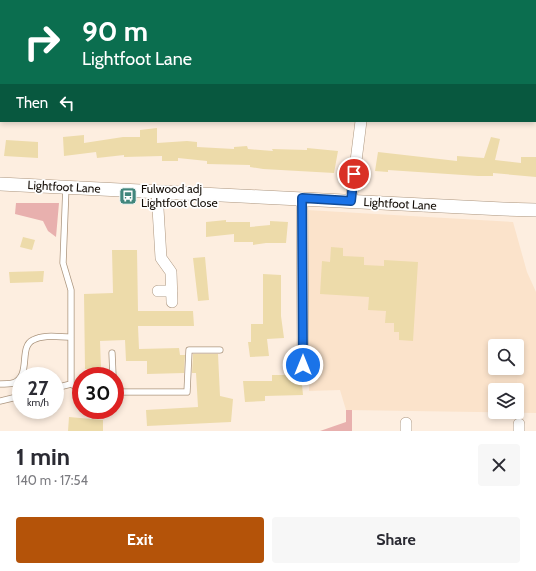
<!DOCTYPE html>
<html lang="en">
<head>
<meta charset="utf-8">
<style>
  :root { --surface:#fff; --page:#f7f7f7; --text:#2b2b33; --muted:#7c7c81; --accent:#b45309 }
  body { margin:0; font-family:Cabin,sans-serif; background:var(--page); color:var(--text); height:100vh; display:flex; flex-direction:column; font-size:15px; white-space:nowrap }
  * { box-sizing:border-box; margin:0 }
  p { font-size:13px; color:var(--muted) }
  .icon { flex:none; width:22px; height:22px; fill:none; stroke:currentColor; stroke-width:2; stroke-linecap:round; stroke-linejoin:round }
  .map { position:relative; height:431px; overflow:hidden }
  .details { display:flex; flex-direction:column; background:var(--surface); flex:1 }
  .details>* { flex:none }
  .banner { position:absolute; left:0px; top:0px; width:536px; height:122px; box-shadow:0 2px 6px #0003; background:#0b6e4f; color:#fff; overflow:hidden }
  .buttons { position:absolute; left:488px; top:339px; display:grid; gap:8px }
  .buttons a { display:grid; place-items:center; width:36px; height:36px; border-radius:4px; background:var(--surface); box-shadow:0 2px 6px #0003; font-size:20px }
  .speed { position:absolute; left:12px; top:367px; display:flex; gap:8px; font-size:20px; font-weight:700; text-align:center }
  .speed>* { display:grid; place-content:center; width:52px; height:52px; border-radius:50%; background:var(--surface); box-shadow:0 2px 6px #0003; line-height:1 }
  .speed small { font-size:10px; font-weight:400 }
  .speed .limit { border:6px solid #d22; background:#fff; color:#111 }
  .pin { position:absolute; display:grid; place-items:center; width:34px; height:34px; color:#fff; margin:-17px; border:2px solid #fff; border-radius:50%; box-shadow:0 1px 4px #0007 }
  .me { position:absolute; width:44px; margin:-22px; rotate:0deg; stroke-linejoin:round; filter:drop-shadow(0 0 3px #0008) }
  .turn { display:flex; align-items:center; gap:14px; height:84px; padding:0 16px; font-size:18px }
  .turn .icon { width:52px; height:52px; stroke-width:2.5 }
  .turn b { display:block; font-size:28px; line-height:34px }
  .then { display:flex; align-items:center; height:38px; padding:0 16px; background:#0003; gap:8px; font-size:15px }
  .round { display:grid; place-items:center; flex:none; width:42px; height:42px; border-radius:4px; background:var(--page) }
  .overview { display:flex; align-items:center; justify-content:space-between; height:68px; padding:0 16px }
  h1 { font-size:24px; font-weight:700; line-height:30px }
  .primary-button { display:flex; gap:8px; margin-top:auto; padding:8px 16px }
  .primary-button a { flex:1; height:46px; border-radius:4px; background:var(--accent); color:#fff; font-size:16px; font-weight:700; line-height:46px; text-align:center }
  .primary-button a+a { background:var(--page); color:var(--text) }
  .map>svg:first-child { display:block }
  .built { fill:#fbe3cb; fill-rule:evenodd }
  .green { fill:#e8b0ae }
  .building { fill:#eddbaa }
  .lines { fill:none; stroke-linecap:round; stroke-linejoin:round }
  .service-casing { stroke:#ac967f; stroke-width:7 }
  .minor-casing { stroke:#ac967f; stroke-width:12 }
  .tertiary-casing { stroke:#ac967f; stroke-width:14 }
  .service { stroke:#fff; stroke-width:5.5 }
  .minor { stroke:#fff; stroke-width:11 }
  .tertiary { stroke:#fff; stroke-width:13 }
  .route-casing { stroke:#114b97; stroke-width:10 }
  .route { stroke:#1a73e8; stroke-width:7 }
  .labels { text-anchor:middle; stroke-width:3.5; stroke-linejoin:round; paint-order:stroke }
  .street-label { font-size:12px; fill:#120b04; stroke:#fefefe }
  .poi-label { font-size:12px; fill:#120b04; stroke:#fefefe; text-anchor:start }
</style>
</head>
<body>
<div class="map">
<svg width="536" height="431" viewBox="0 0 536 431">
  <rect width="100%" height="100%" fill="#fdeee0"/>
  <path class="built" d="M307,210L513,222L527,272L536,292V413L346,410L340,390L309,391ZM495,346H517V368H495ZM495,390H517V412H495Z"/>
  <path class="green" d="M16,203H59L56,237L48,231L43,221L15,214Z
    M346,410H352V431H320L346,422Z"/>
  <path class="building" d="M157,128V143L187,141L197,142V147L234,149V147L247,146L248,149L273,151L272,149L307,150V148L338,151L334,173L263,169L250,167V165L207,164V161L178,158V161H162V156L124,157V155L97,158L96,152L64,156L63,137L84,135V143L123,137H140V130Z
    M491,137L500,139L495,160L521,163V157H536V177L493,173V176H478L388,170V172L375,171L378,152L457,161V156L484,158Z
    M6,140L38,142V158L4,156Z
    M226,220V222H250V227L270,225V221L288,222L286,243H266L253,245V242H234V234L206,237V222Z
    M23,237L35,240L32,250L20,247Z
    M331,247L343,248V256L364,257V265L384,266V260L418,262L413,341L399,340V332H394V323H385L386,311L368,310L369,297L320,294L322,261L330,262Z
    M112,250H137L138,311H193L194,326H138L139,349L179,348L180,355H185L184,373L147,374V361H126L125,340L100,341L101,369H85L84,294L113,293Z
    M205,257L209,300L198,301L193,258Z
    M44,271L43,282L10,283L9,272Z
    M263,274L281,275V316L284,338L267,339L269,356L250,357L248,342H251V324H263Z
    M193,354H218L220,396L233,399L231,422L147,426L146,410L198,407L196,373H192Z
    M272,375H301L303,395L265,396V401L245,402L243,381H272Z
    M69,417L103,420V431H68Z"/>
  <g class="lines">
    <defs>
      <path id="service" d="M112,353L113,376
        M0,384C4,384 9,384 13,383C32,376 18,347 33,340C44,334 59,337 71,337
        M71,384L81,390
        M55,388L71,384V290L63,263L66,186
        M115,392H187L189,350H220
        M0,401L21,396"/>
      <path id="minor" d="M124,0V1
        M235,1V0
        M373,1V0
        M535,69H536
        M157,192L161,258L171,272L172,302
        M302,198L303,365
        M351,201L361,121
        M158,291H172
        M406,431V423
        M519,431V424"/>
      <path id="tertiary" d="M0,184L503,209L536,210"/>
    </defs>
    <use href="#service" class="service-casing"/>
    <use href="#minor" class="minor-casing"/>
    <use href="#tertiary" class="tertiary-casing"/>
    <use href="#service" class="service"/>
    <use href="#minor" class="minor"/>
    <use href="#tertiary" class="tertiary"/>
  </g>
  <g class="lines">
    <defs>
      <path id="route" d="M303,365L302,198L351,201L354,174"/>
    </defs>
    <use href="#route" class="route-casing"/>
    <use href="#route" class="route"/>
  </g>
  <defs>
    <symbol id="bus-square" viewBox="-11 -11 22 22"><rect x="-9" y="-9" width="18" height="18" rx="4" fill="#41867c" stroke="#fefefe"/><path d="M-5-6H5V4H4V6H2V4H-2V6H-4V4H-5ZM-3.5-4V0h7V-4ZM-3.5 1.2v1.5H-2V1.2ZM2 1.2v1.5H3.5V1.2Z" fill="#fff"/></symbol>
  </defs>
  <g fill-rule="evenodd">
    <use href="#bus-square" x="118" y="186" width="20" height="20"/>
  </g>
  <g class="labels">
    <g class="street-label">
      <text transform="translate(64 187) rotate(3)" y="4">Lightfoot Lane</text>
      <text transform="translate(400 204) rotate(3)" y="4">Lightfoot Lane</text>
    </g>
    <g class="poi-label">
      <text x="141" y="193">Fulwood adj<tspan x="141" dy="14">Lightfoot Close</tspan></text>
    </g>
  </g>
</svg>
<div class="buttons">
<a><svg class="icon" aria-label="search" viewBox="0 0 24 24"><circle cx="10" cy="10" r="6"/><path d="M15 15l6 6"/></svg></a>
<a><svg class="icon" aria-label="layers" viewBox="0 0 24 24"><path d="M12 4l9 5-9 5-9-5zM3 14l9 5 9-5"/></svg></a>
</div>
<div class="speed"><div>27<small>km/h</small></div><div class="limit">30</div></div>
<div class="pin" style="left:354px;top:174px;background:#d93025"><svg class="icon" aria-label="arrive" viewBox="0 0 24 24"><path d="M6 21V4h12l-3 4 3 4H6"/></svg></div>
<svg class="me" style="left:303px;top:365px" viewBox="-20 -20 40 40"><circle r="17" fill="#1a73e8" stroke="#fff" stroke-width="3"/><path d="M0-11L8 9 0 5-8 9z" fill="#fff"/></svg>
<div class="banner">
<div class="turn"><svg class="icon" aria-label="right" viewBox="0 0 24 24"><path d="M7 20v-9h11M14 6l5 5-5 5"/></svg><div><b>90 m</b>Lightfoot Lane</div></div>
<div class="then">Then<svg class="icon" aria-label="left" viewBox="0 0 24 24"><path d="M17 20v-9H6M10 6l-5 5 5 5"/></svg></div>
</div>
</div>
<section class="details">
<div class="overview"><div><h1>1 min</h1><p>140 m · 17:54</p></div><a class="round"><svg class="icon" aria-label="close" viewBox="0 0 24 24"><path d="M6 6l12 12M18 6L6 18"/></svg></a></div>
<div class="primary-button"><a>Exit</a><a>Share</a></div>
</section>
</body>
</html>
